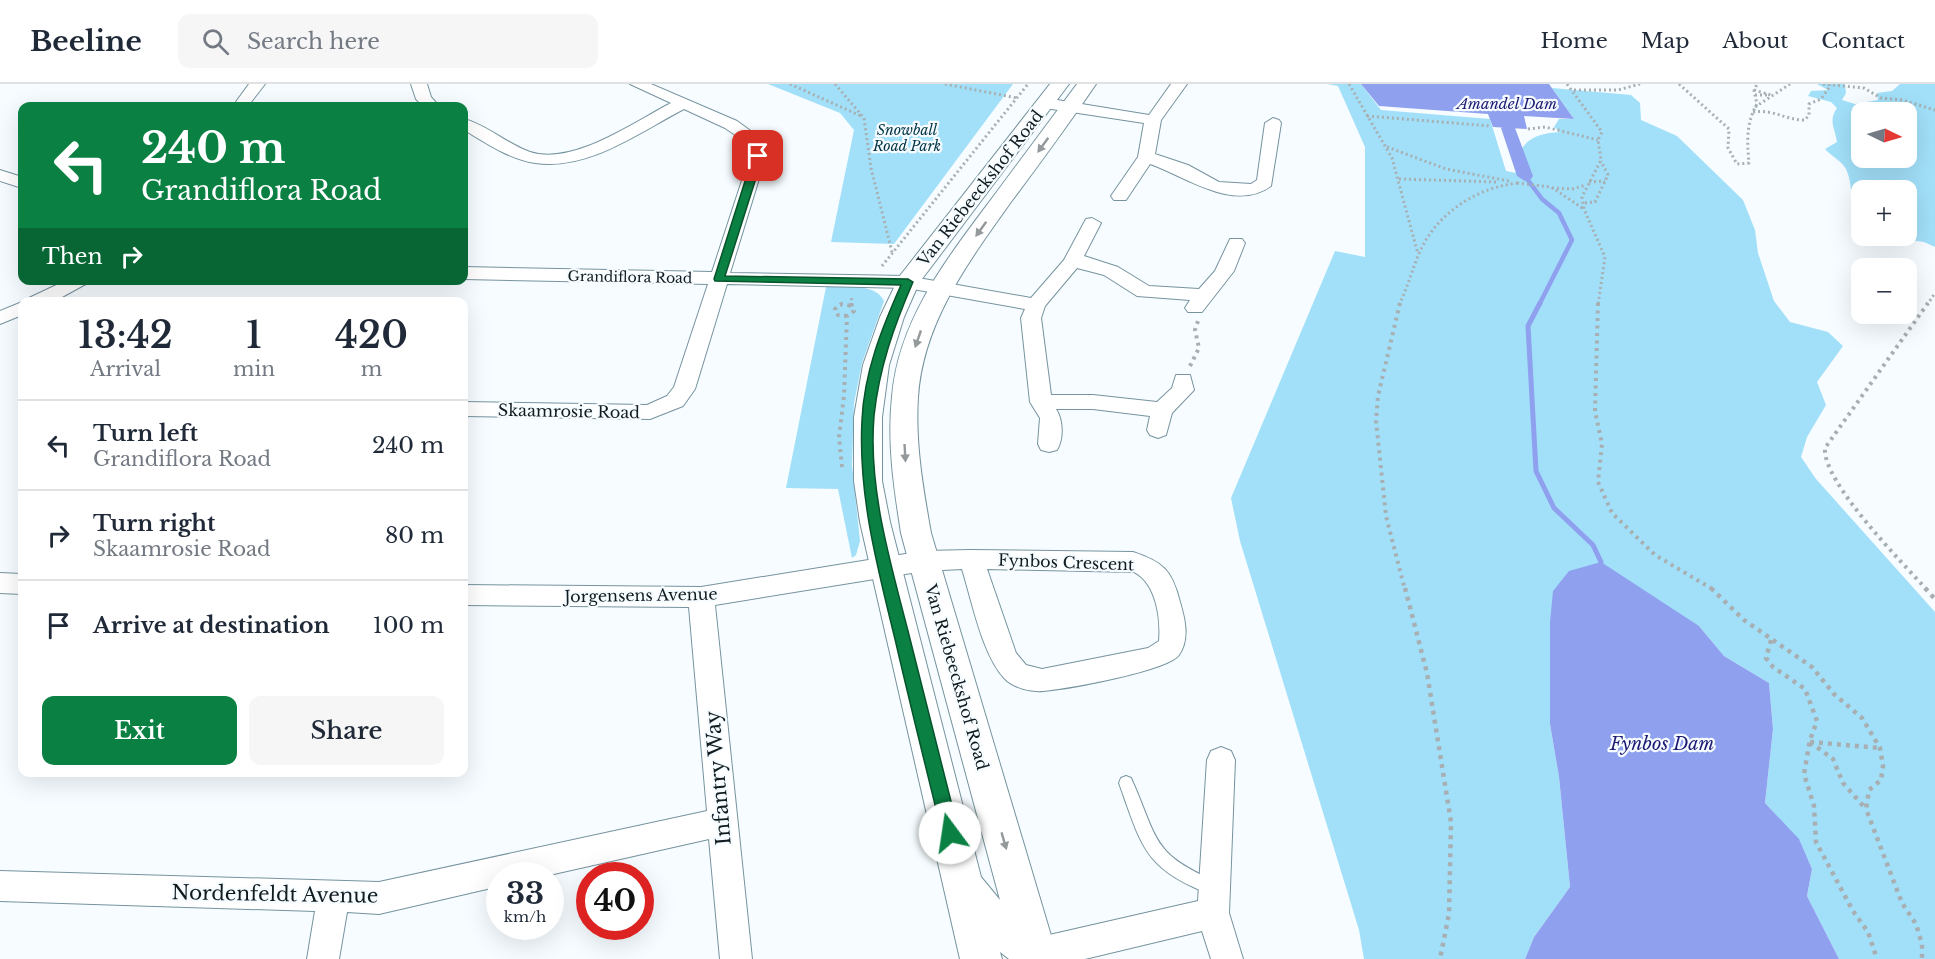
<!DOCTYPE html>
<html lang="en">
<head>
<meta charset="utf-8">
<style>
  :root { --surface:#fff; --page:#f6f6f7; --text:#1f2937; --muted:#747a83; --line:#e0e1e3; --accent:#0b8043 }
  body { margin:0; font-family:"Libre Baskerville",serif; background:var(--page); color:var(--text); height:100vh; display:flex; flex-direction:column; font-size:22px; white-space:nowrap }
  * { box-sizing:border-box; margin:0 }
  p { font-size:20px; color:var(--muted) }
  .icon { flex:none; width:33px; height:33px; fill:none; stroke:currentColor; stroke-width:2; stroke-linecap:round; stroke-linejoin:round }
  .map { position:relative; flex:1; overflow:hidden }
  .drawer { position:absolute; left:18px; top:213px; width:450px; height:480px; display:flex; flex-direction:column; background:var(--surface); border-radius:12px; box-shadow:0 6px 24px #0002 }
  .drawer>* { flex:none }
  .guide { position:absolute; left:18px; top:18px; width:450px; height:183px; border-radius:12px; box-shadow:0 6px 24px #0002; background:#0b8043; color:#fff; overflow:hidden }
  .needle { width:39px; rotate:95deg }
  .buttons { position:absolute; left:1851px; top:18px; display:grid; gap:12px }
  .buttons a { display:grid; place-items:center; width:66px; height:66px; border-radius:12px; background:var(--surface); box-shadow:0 6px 24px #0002; font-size:30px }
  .speed { position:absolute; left:486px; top:778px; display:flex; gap:12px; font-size:30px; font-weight:700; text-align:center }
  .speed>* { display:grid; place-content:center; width:78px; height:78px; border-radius:50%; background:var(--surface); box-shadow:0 6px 24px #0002; line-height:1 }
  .speed small { font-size:15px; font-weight:400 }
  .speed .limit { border:9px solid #d22; background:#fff; color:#111 }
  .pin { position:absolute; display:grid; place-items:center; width:51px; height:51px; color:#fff; margin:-26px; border-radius:12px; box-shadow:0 3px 9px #0006 }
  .me { position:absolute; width:66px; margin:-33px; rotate:346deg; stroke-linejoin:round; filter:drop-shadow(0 0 4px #0008) }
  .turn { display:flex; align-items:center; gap:21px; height:126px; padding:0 24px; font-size:27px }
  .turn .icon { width:78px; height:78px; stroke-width:2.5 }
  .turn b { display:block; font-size:42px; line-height:51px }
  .then { display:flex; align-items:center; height:57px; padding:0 24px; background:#0003; gap:12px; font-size:22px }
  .eta { display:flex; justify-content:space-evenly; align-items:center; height:102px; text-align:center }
  .eta b { font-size:36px; font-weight:600; line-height:42px }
  .action { display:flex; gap:12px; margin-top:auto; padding:12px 24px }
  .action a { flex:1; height:69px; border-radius:12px; background:var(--accent); color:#fff; font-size:24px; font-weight:600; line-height:69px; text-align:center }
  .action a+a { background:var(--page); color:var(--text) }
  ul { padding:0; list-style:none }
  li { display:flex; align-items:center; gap:18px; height:90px; padding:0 24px; border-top:2px solid var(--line) }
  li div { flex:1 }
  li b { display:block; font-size:22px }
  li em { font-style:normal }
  header { display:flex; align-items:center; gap:36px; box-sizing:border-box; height:84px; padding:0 30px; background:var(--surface); border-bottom:2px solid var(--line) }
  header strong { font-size:28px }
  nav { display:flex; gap:33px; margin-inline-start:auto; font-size:21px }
  .search { width:420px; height:54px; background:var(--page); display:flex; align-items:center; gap:15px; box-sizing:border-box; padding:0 21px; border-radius:12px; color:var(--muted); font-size:22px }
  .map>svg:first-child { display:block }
  .green { fill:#a2e0f9; fill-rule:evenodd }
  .water { fill:#8fa0ef }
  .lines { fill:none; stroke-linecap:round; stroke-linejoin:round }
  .stream-far1 { stroke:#8fa0ef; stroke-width:4.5 }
  .stream { stroke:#8fa0ef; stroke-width:5 }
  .canal { fill:#8fa0ef; fill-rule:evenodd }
  .service-casing { stroke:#76939f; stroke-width:2 }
  .minor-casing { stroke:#76939f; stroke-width:2 }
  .tertiary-casing { stroke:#76939f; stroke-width:2 }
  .path-far2 { stroke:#a7afb3; stroke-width:3; stroke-dasharray:2 3; stroke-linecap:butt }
  .path-far1 { stroke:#a7afb3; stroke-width:4; stroke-dasharray:3 4.5; stroke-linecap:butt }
  .path { stroke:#a7afb3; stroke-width:4.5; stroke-dasharray:4 5; stroke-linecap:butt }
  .service { fill:#fff; fill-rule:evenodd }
  .minor { fill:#fff; fill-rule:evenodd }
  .tertiary { fill:#fff; fill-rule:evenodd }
  .oneway { fill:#94999b }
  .route { fill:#0b8043; stroke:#07532c; stroke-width:1.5 }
  .labels { text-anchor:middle; stroke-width:4.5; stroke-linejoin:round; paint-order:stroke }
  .far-park-label { font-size:14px; font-style:italic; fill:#003445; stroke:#f6fcff }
  .far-street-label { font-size:14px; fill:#111c21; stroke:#f6fcff }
  .far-water-label { font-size:15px; font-style:italic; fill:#1c1a73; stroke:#f6fcff }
  .street-label { font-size:16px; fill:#111c21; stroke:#f6fcff }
  .water-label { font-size:18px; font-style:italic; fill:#1c1a73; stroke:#f6fcff }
  .near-street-label { font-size:20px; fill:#111c21; stroke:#f6fcff }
</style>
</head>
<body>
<header>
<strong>Beeline</strong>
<div class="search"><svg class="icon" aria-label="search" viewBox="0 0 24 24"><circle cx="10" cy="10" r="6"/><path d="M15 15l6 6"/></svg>Search here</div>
<nav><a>Home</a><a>Map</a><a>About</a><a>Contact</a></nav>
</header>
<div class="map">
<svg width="1935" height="875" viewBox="0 0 1935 875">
  <rect width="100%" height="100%" fill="#f6fcff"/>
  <path class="green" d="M768,0H1013L894,160L831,158L854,46L840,29Z
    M1327,0H1361L1381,26L1490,35L1506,87L1522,90L1521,87L1526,84L1521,66C1529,52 1544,49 1560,48L1554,43L1559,35H1574L1552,4L1631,11L1640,19L1641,36L1677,52L1743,116L1755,146L1758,169L1774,217L1790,238L1828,248L1843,262L1817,298L1826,321L1807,353L1801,373L1816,395L1935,528V875H1839L1807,812L1812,785L1799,756L1765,719L1773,645L1769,599L1724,572L1699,542L1550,538V640L1559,693L1570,803L1534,853L1525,875H1364L1359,846L1240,457L1231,414L1335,167L1365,173V63L1338,2Z
    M1817,0H1845L1846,9L1842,16L1855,20L1878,16L1877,9L1892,7L1900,0H1935V163L1924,158L1882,152H1906V106H1862L1861,134C1848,120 1854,102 1846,85C1842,77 1831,72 1825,65L1837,58C1835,44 1828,37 1837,24L1831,18L1808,12L1811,7L1828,6ZM1906,28V74H1862V28Z
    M826,203C842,203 876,199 884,217L862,279L854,319L852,381L860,457L856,471L852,474L838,405L786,404Z"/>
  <path class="water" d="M1361,0H1549L1574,35L1524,32L1527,45L1493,43L1488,30L1379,22Z
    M1601,478L1699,542L1724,572L1769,599L1773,645L1765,719L1799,755L1812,785L1807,812L1839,875H1525L1534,853L1570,803L1559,693L1550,640V538L1553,507L1569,487Z"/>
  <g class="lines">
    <path class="stream-far1" d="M1525,92L1542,115L1559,129L1572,156L1539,221"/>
    <path class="stream" d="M1540,219L1528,242L1536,387L1554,424L1593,461L1601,478"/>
    <path class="canal" d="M1508,40L1515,44L1533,92L1531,95L1525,97L1517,92L1501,44Z"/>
    <defs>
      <path id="service" d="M1126,692L1131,694C1159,756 1150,770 1220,799L1222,804L1220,809L1214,812C1144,784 1143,766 1119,699L1121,694Z"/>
      <path id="minor" d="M249,0H265L248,22H233Z
        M411,0H427L431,13L439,22H423L416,15Z
        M630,0H651L737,37L759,53L766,72L730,189L907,192L1031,214L1064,176L1086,135L1092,134L1101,139L1084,172L1118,183L1149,202L1199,205L1215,187L1230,155H1242L1245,159L1234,187L1202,228H1188L1185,224L1190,216L1137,212L1104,191L1077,184L1045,222L1041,234L1051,311H1093L1157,318L1172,304L1176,291H1190L1194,306L1172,329L1166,351L1158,354L1150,351L1147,346L1150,332L1093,325H1056C1063,336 1064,354 1057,366L1049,368L1041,366L1038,360L1040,334L1030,318L1021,234L1025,225L907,204L727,200L695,305L683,322L650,335L464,332V318L647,321L667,312L674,303L708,200L464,195V183L712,188L750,72L747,59L725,44L684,25C640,48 588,87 535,79C509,75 486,59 464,46V35C487,41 507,60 530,68C573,82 634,38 671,19Z
        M1171,0H1187L1161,36L1155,70L1188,81L1219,98L1251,100L1257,96L1265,39L1273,34L1279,36L1281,39L1271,102C1234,129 1185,92 1150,80L1126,116H1114L1111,112L1138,73L1144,39L1045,24L1037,19L1045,14L1149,31Z
        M0,86L22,93V104L0,97Z
        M67,196H93L53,218H27L29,214Z
        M22,218V231L0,240V227Z
        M971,466L1133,468C1163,478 1172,486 1180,518C1185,535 1190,555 1179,571C1168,587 1066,605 1043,607C1031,608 1014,604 1005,595C982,571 972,517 962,485L924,487L715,521L752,875H720L709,755L545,792H500V802L379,830L347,828L339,875H307L315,827L0,817V787L379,798L707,727L689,523L464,521V501L701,503L924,467ZM987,485L1134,488C1156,499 1161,534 1159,557L1148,564L1042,585L1026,581L1016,569Z
        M0,489L22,490V510L0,509Z
        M1221,663L1231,667L1235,676L1229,829L1243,875H1211L1202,847L1085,875H1022L1020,870L1024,858L1036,854L1198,817L1207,676L1211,667Z"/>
      <path id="tertiary" d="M1050,0H1069L919,199L904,233L889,281L882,333V397L890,438L981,793L1000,816L901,449C894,404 887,359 892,313C898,236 948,173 993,113C1021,75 1049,38 1077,0H1096C1069,40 1040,79 1011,118C969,177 923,238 918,313C915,359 923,404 931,449L1058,875H1009L1000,868L1002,875H960L860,438L854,397V333L863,281L880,233L899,193Z"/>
    </defs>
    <use href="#service" class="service-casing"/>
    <use href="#minor" class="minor-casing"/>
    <use href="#tertiary" class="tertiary-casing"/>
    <path class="path-far2" d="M790,0L861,32
      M835,0L864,34L871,84L892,168
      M945,0L1017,14
      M1349,0L1392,74L1418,170
      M1567,0L1602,48L1598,56L1601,76L1582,113L1584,125L1605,173L1598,221
      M1679,0L1729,45L1728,64L1737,80L1749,79C1747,58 1746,39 1757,20L1754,7L1757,0
      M1823,0L1864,4L1881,14L1902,16L1935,26
      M1574,6H1618L1640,0
      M1754,6L1771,11
      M1755,11H1769
      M1755,23L1790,0
      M1753,28C1774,25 1785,36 1805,36L1809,31V20L1821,15L1831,1
      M1367,32L1491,42
      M1528,45L1545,43L1598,56
      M1387,63L1446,85L1509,97
      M1399,95L1498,98
      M1589,98L1605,97
      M1517,99L1551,103L1584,125
      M1552,104L1572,105L1586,101
      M1585,119L1595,118L1608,91L1601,77
      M882,182L1028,0
      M840,221H844
      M851,221L852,211
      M1399,221C1407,205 1411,189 1418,172C1434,131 1476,103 1519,99
      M1927,221L1935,209"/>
    <path class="path-far1" d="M1400,219L1378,312L1376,337L1386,432L1405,506
      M1598,219L1595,327L1602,360L1598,398L1612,429L1655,471L1714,506
      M847,232L838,231L835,225L841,220L852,222
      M1190,282L1199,264L1195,246L1198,237
      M842,383L839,353L844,312L847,232L854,227L851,219
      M1927,506C1903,479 1822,398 1825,364L1928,219"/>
    <path class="path" d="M1405,504L1427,589L1451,738L1449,830L1440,875
      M1711,504L1744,536L1812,583L1834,610L1862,634L1880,664L1883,682L1881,696L1869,706L1866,725L1902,819L1916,840L1922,860V875
      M1925,504L1935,515
      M1771,556L1766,574L1773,583L1805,605L1817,637L1810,656L1804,690L1814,722L1816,758L1853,827L1868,848L1877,875
      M1810,658L1833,675L1843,699L1865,724
      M1810,658L1880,664"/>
    <use href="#service" class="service"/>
    <use href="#minor" class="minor"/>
    <use href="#tertiary" class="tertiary"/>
  </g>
  <defs><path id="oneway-solid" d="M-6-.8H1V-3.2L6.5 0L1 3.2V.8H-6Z" transform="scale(1.5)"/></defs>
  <g class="oneway">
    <use href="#oneway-solid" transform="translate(1043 61) rotate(126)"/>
    <use href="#oneway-solid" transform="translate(981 145) rotate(126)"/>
    <use href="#oneway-solid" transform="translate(918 255) rotate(109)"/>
    <use href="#oneway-solid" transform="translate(905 369) rotate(87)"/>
    <use href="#oneway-solid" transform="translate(1004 757) rotate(74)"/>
  </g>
  <path class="route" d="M758,69L763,72L725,192L908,195L913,198C894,242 879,284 874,332C868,404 890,477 908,547C925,614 942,682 959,749L956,755L950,757L944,755L942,749C926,684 910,620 895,555C877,482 858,410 862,336C864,288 882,244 901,201L715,197L714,195L753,72Z"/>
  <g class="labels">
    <g class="far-park-label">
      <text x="907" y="51">Snowball<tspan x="907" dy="16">Road Park</tspan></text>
    </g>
    <g class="far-street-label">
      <text transform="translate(630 193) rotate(1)" y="5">Grandiflora Road</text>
    </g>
    <g class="far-water-label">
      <text x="1507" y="25">Amandel Dam</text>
    </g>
    <g class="street-label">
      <text transform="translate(980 104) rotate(-52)" y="6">Van Riebeeckshof Road</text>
      <text transform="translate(569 327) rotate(1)" y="6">Skaamrosie Road</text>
      <text transform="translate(1066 478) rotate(2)" y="6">Fynbos Crescent</text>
      <text transform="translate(641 511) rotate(-1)" y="6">Jorgensens Avenue</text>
      <text transform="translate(957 593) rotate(74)" y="6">Van Riebeeckshof Road</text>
    </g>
    <g class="water-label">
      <text x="1662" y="666">Fynbos Dam</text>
    </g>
    <g class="near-street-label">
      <text transform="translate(718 694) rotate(-95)" y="7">Infantry Way</text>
      <text transform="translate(275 810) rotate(1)" y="7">Nordenfeldt Avenue</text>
    </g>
  </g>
</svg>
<div class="buttons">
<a><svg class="needle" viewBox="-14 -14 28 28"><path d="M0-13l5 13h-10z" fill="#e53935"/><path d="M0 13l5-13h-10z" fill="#747a83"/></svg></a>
<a>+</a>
<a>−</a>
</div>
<div class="speed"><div>33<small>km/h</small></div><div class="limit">40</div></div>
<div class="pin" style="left:758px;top:72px;background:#d93025"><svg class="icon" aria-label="arrive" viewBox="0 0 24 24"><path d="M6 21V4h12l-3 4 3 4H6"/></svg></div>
<svg class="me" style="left:950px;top:749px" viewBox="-20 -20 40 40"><circle r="19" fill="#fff"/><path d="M0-13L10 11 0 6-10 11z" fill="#0b8043"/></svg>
<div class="guide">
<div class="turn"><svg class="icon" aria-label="left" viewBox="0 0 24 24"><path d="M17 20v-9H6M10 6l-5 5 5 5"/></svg><div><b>240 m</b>Grandiflora Road</div></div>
<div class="then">Then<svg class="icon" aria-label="right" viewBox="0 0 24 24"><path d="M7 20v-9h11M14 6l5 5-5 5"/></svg></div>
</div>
<section class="drawer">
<div class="eta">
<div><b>13:42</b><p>Arrival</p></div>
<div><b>1</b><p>min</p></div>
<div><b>420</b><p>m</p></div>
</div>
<ul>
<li><svg class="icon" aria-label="left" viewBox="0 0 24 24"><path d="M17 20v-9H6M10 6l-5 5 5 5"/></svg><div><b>Turn left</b><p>Grandiflora Road</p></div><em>240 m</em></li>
<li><svg class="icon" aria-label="right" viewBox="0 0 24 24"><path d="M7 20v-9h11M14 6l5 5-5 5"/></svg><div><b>Turn right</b><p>Skaamrosie Road</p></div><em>80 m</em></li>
<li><svg class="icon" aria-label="arrive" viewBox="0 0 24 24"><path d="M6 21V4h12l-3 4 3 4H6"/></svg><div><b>Arrive at destination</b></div><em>100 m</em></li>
</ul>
<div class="action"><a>Exit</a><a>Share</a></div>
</section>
</div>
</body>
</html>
